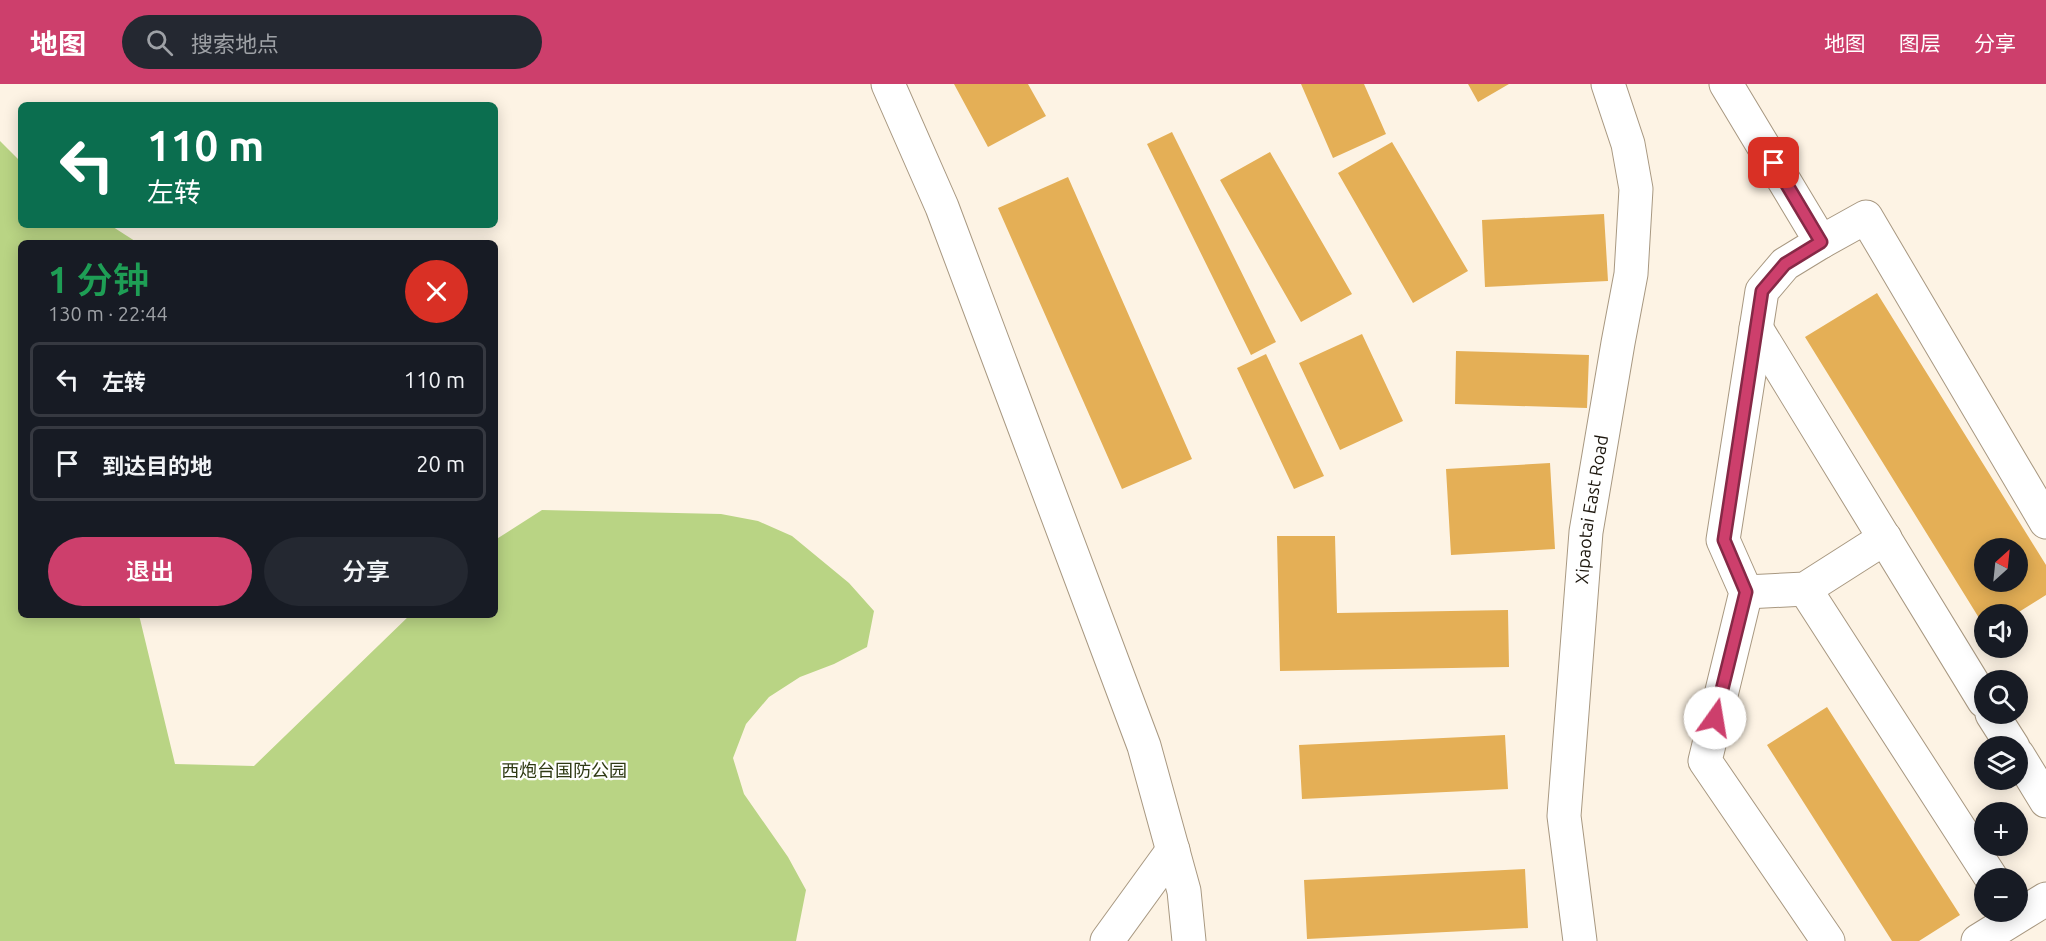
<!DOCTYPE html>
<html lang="zh">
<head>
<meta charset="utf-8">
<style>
  :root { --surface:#171b24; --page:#242831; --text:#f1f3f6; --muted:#9ea1a6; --line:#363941; --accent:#cd3f6c }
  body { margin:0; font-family:Ubuntu,"Noto Sans SC",sans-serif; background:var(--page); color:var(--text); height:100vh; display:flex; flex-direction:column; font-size:22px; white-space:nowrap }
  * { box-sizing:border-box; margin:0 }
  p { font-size:20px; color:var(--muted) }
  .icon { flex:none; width:33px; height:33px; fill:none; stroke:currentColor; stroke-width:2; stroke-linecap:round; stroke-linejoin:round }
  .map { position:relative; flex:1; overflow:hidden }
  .sheet { position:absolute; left:18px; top:156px; width:480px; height:378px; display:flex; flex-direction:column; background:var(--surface); border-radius:9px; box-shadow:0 3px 15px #0003 }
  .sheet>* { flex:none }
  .banner { position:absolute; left:18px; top:18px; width:480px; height:126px; border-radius:9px; box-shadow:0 3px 15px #0003; background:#0b6e4f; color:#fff; overflow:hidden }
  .needle { width:39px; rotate:27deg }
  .controls { position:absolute; left:1974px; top:454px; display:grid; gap:12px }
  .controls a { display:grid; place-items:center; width:54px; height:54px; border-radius:50%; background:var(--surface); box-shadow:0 3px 15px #0003; font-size:30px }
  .pin { position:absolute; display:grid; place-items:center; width:51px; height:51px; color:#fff; margin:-26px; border-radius:12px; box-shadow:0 3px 9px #0006 }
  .me { position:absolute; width:66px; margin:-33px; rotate:13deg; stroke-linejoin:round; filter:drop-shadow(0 0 4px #0008) }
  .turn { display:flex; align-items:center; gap:21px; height:126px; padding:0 30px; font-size:27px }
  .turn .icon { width:78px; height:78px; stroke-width:2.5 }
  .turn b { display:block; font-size:42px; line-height:51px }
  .round { display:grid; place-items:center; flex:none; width:63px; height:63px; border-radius:32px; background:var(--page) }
  .head { display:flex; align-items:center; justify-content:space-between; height:102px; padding:0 30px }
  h1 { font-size:36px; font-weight:600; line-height:45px; color:#1e9e55 }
  .button { display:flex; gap:12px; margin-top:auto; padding:12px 30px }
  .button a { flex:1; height:69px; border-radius:36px; background:var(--accent); color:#fff; font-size:24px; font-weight:600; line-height:69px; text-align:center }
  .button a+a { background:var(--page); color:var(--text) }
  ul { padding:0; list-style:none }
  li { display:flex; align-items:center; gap:18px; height:75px; margin:0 12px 9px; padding:0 18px; border:3px solid var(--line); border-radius:9px }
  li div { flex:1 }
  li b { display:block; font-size:22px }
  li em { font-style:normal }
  header { display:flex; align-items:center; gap:36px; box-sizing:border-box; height:84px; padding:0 30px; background:var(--accent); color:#fff }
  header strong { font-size:28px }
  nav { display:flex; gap:33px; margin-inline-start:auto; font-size:21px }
  .search { width:420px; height:54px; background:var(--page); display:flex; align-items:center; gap:15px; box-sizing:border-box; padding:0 21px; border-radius:33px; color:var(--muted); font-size:22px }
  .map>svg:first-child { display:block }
  .green { fill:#b9d484 }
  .building { fill:#e4af56; fill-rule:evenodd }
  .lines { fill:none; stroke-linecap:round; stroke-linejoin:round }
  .minor-casing { stroke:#a89881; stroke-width:35 }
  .minor { stroke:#fff; stroke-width:33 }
  .route-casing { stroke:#852946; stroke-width:15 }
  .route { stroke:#cd3f6c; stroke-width:10 }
  .labels { text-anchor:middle; stroke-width:4.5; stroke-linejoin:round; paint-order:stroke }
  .street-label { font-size:18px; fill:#1d170e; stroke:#fff }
  .park-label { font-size:18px; fill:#2f3a14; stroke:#fff }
</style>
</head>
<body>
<header>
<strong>地图</strong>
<div class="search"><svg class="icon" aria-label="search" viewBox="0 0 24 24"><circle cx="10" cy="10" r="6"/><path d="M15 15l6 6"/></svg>搜索地点</div>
<nav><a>地图</a><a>图层</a><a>分享</a></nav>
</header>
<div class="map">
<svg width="2046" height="857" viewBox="0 0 2046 857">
  <rect width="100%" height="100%" fill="#fdf3e4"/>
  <path class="green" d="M0,57L21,78V141H110L138,159H21V531H139L175,680L254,682L410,531H495V456L542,426L721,430L758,437L792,452L849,499L874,527L867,563L834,580L800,593L769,613L746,640L733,674L744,710L788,773L806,806L796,857H0Z"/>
  <path class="building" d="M954,0H1028L1046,32L988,63Z
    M1301,0H1364L1386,50L1333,74Z
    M1468,0H1509L1478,18Z
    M1172,48L1276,258L1251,271L1147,60Z
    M1392,58L1468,187L1413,219L1338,89Z
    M1270,68L1352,210L1301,238L1220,96Z
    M1068,93L1192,375L1122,405L998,124Z
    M1604,130L1608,197L1485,203L1482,136Z
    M1877,209L2046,481V511L2014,531H1984V542L1805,253ZM1984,465H2018V498H1984Z
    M1362,250L1403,337L1340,366L1299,279Z
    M1456,267L1589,271L1587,324L1455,320Z
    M1266,270L1324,392L1294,405L1237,284Z
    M1550,379L1555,465L1451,471L1446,385Z
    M1277,452H1335L1337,529L1508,526L1509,583L1280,587Z
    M1827,623L1960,831L1919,857H1892L1767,661Z
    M1505,651L1508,705L1302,715L1299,661Z
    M1525,785L1528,844L1307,855L1304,796Z"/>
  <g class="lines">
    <defs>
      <g id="minor">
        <path d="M888,0L942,123L1144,662L1184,807L1189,857"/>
        <path d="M1726,0L1821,158L1785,180L1762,207L1723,456L1746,508L1705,677L1828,857"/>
        <path d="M1821,158L1866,133L2046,438"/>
        <path d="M1756,244L1984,617"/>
        <path d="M1805,505L1992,795"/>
        <path d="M1746,508L1805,505L1885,454"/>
        <path d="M1992,630L2013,663"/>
        <path d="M2018,671L2046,717"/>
        <path d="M1107,857L1173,766"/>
        <path id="s1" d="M1580,857L1564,732L1586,448L1618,259L1631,190L1636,105L1628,60L1608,0"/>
        <path d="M1978,857L2046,815"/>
      </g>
    </defs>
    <use href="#minor" class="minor-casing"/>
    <use href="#minor" class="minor"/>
  </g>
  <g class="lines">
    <defs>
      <path id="route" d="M1715,634L1746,508L1724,456L1762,207L1785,180L1821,158L1774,79"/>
    </defs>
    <use href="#route" class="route-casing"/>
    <use href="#route" class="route"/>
  </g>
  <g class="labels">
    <g class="street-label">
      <text dy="6" stroke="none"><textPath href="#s1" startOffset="434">Xipaotai East Road</textPath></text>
    </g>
    <g class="park-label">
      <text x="564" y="693">西炮台国防公园</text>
    </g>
  </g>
</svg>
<div class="controls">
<a><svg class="needle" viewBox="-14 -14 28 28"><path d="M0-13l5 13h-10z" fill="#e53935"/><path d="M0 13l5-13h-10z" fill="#9ea1a6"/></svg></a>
<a><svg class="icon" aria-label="sound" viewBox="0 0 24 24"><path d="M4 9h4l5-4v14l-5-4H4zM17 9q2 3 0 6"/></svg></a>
<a><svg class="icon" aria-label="search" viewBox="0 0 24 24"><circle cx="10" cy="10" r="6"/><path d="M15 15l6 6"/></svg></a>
<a><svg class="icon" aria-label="layers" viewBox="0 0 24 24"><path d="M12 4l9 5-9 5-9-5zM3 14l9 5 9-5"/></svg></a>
<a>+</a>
<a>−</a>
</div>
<div class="pin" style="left:1774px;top:79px;background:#d93025"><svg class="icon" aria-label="arrive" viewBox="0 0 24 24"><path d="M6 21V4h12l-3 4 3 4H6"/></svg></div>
<svg class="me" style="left:1715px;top:634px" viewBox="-20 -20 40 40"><circle r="19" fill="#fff"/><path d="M0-13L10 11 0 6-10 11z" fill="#cd3f6c"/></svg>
<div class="banner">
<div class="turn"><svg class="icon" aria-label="left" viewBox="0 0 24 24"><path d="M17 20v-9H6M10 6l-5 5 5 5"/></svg><div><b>110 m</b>左转</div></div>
</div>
<section class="sheet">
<div class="head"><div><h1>1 分钟</h1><p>130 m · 22:44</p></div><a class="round" style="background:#d93025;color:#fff"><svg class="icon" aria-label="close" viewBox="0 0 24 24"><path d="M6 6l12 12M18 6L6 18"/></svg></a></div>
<ul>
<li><svg class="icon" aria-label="left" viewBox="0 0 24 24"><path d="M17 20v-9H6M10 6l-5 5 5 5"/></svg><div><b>左转</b></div><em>110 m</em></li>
<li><svg class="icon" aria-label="arrive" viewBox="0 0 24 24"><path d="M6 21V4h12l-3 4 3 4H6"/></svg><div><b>到达目的地</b></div><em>20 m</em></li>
</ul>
<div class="button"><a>退出</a><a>分享</a></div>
</section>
</div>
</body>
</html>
